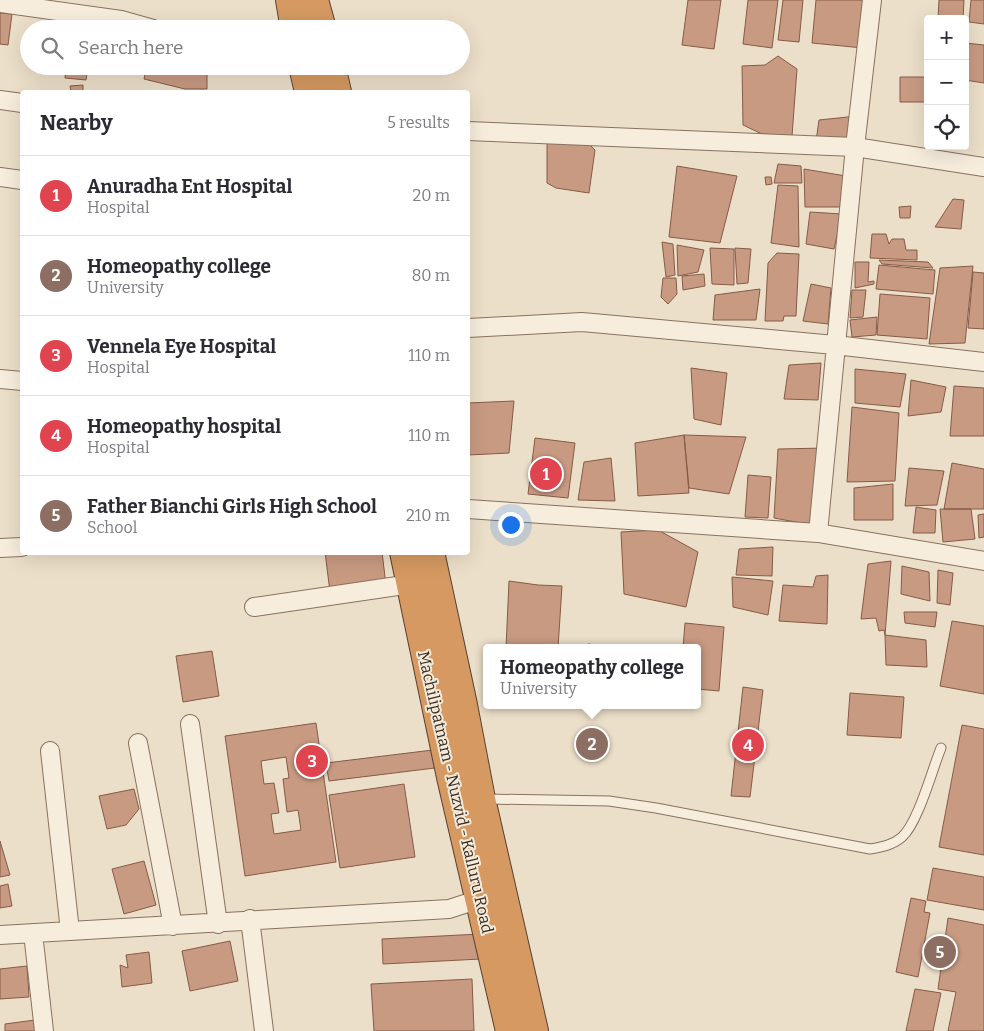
<!DOCTYPE html>
<meta charset="utf-8">
<style>
body{margin:0;font-family:Bitter,serif;background:#f7f7f7;color:#2b2b33}
.controls{position:absolute;right:15px;top:15px;display:grid;overflow:hidden;border-radius:5px;box-shadow:0 5px 20px #0002}
.controls button{width:45px;height:45px;display:grid;place-items:center;padding:0;border:0;border-bottom:1px solid #e1e1e2;background:#fff;color:#2b2b33;font:25px sans-serif}
.you{position:absolute;left:510px;top:524px;width:18px;height:18px;margin:-12px;border:4px solid #fff;border-radius:50%;background:#1a73e8;box-shadow:0 0 0 8px #1a73e833}
.badge{display:grid;place-items:center;width:32px;height:32px;border-radius:50%;background:#94323a;color:#fff;font-size:16px;font-weight:700}
.pin{position:absolute;translate:-50% -50%;border:2px solid #fff;box-shadow:0 1px 5px #0006}
.popup{position:absolute;left:483px;top:644px;width:218px;height:65px;box-sizing:border-box;display:grid;place-content:center;border-radius:5px;background:#fff;filter:drop-shadow(0 1px 4px #0005);font-size:16px;white-space:nowrap;color:#7c7c81}
.popup b{font-size:19px;color:#2b2b33}
.popup::after{content:'';position:absolute;left:50%;top:100%;margin-left:-10px;border:10px solid transparent;border-top-color:#fff}
.list{margin:0;padding:0;list-style:none}
h2{display:flex;justify-content:space-between;align-items:center;height:65px;margin:0;padding:0 20px;font-size:21px}
h2 small{font-size:16px;font-weight:400;color:#7c7c81}
.list li{display:grid;grid-template-columns:32px 1fr auto;gap:15px;align-items:center;box-sizing:border-box;height:80px;padding:0 20px;border-top:1px solid #e1e1e2}
.list b{display:block;font-size:19px;white-space:nowrap}
.list p{margin:0;font-size:16px;white-space:nowrap;color:#7c7c81}
.list em{font-size:16px;font-style:normal;color:#7c7c81}
.icon{flex:none;width:28px;height:28px;fill:none;stroke:currentColor;stroke-width:2;stroke-linecap:round;stroke-linejoin:round}
.map{position:relative;flex:none;width:984px;height:1031px;overflow:hidden}
.search{position:absolute;background:#fff;box-shadow:0 5px 20px #0002;left:20px;top:20px;width:450px;height:55px;display:flex;align-items:center;gap:12px;box-sizing:border-box;padding:0 18px;border-radius:28px;color:#7c7c81;font-size:19px}
.panel{position:absolute;background:#fff;box-shadow:0 5px 20px #0002;left:20px;top:90px;width:450px;height:465px;border-radius:5px}
.map>svg:first-child{display:block}
.building{fill:#c89a82;stroke:#865b46;fill-rule:evenodd}
.lines{fill:none;stroke-linecap:round;stroke-linejoin:round}
.lane-casing{stroke:#88725f;stroke-width:11}
.street-casing{stroke:#88725f;stroke-width:20}
.highway-casing{stroke:#564133;stroke-width:30}
.lane{stroke:#f7eddd;stroke-width:9}
.street{stroke:#f7eddd;stroke-width:18}
.highway{stroke:#d59961;stroke-width:28}
.labels{text-anchor:middle;stroke-width:4;stroke-linejoin:round;paint-order:stroke}
.street-label{font-size:16px;fill:#392b21;stroke:#f4ead9}
</style>
<div class="map">
<svg width="984" height="1031" viewBox="0 0 984 1031">
<rect width="100%" height="100%" fill="#ecdfc9"/>
<!-- building -->
<path class="building" d="M688 0H721L714 49 682 45Z
M748 0H778L772 48 743 44Z
M783 0H803L799 42 778 40Z
M816 0H868L863 48 812 43Z
M939 0H964L963 19H938Z
M971 0H984V24L969 22Z
M0 13 12 14 8 45 0 44Z
M965 43 984 45V83L965 80Z
M778 56 797 69 792 136 762 134 743 125 742 66 765 65Z
M66 66H88L86 80 65 78Z
M147 66H207V89H185L144 79Z
M900 77H928V102H900Z
M83 85V92H71L70 86Z
M857 116 853 147 816 141 819 120Z
M547 138 584 139 595 150 589 193 556 188 547 183Z
M778 164 801 166 802 183H774Z
M677 166 737 176 720 243 669 237Z
M804 169 852 177 845 207H805Z
M765 177H771L772 184 766 185Z
M778 185 798 186 799 247 771 243Z
M953 199 964 200 961 229 935 227Z
M911 206 910 218H900L899 207Z
M810 212 842 214 834 249 806 244Z
M872 234H886L889 244 892 239H904L906 250H917V260L870 258Z
M662 242 673 244 675 275 666 277Z
M677 245 704 250 698 272 678 276Z
M710 248 734 249V285L712 284Z
M735 248 751 249 748 283 737 284Z
M777 253 799 254 796 316H784L783 321H765L768 263Z
M879 260 928 262 933 268 882 264Z
M855 262H869L868 282 874 281V284L855 288Z
M879 265 935 270 933 294 876 289Z
M973 266 965 343 929 344 940 268Z
M973 272 984 273V329L968 328Z
M704 274 705 286 683 290 682 276Z
M663 278H676L677 294 668 304 661 297Z
M811 284 831 288 828 324 803 321Z
M760 289 756 320H713L715 295Z
M852 290H866L863 317 850 318Z
M880 294 930 298 927 339 877 335Z
M877 317 876 335 852 337 850 320Z
M821 363 818 400 784 399 789 365Z
M691 368 727 373 721 425 694 419Z
M855 369 906 374 900 407 855 403Z
M911 380 946 387 941 412 908 416Z
M954 386 984 388V436H950Z
M514 401 509 453 468 455V403Z
M852 407 899 413 895 481 847 482Z
M684 435 689 493 638 496 635 443Z
M684 435 746 437 729 494 689 488Z
M535 438 575 443 568 498 528 494Z
M826 448 812 525 774 518 778 449Z
M611 458 615 501 578 500 584 462Z
M952 463 984 469V509H944Z
M909 468 944 471 937 505 905 506Z
M748 475 771 477 768 518 745 517Z
M893 484V520H854V488Z
M916 507 936 510 935 533H913Z
M940 509H971L975 539 943 542Z
M984 514V537L979 538 978 515Z
M658 530 698 552 686 607 624 594 621 532Z
M773 547 772 576 736 575 739 549Z
M325 552H382L386 585 330 592Z
M891 561 885 635 884 630 879 631 876 618 861 619 868 564Z
M902 566 929 572 930 601 901 594Z
M938 570 953 573 950 605 937 603Z
M828 575 827 624 779 621 783 585 813 587 816 576Z
M732 577 773 581 768 615 733 607Z
M509 581 538 585 562 586 558 648H506Z
M904 612H937L935 627 905 623Z
M952 621 984 626V694L940 686Z
M685 623 724 627 719 691 697 689V648H683Z
M885 635 926 640 927 667 886 665Z
M588 644 610 647 615 648H588Z
M212 651 219 696 183 702 176 656Z
M743 687 763 690 750 797 731 796Z
M850 693 904 697 901 738 847 735Z
M316 723 336 862 245 876 225 736ZM286 757 289 778 283 779 287 812 298 810 301 830 274 834 271 814 279 813 274 783 264 784 261 761Z
M962 725 984 729V855L939 847Z
M441 749 443 767 329 781 326 763Z
M404 784 415 857 340 868 329 795Z
M134 789 139 809 126 825 107 829 99 796Z
M0 841 10 875 0 877Z
M144 861 156 905 124 914 112 869Z
M933 868 984 877V910L927 900Z
M8 884 12 906 0 908V886Z
M911 898 926 901 924 912 930 913 918 977 896 972Z
M948 918 984 925V1031H948L956 992 938 989Z
M480 934 481 959 383 964 382 939Z
M230 941 238 981 190 991 182 951Z
M149 952 152 983 122 987 120 965 128 968 126 955Z
M27 966 29 997 0 999V969Z
M472 979 474 1031H374L371 984Z
M915 989 941 993 933 1031H906Z
M35 1020 37 1031H5V1024Z"/>
<g class="lines">
<defs>
<path id="lane" d="M485 799 609 801 656 808 870 849C882 847 893 845 902 837 918 823 932 770 941 748"/>
<path id="street" d="M0 3 121 20 153 29
M0 100 22 103
M468 131 855 147 984 167
M0 177 22 180
M468 328 582 322 835 345 984 362
M0 379 22 381
M468 509 818 533 984 561
M818 533 855 147 872 0
M0 548 22 547
M254 607 411 584
M190 724 218 924
M138 743 173 926
M50 751 70 931
M250 919 264 1031
M33 933 44 1031
M0 935 449 909 480 899H490"/>
<path id="highway" d="M290 0 295 29
M314 0 322 29
M303 66 309 92
M331 66 337 92
M404 552 451 777 510 1031
M430 552 463 705 481 799 534 1031"/>
</defs>
<!-- lane casing -->
<use href="#lane" class="lane-casing"/>
<!-- street casing -->
<use href="#street" class="street-casing"/>
<!-- highway casing -->
<use href="#highway" class="highway-casing"/>
<!-- lane -->
<use href="#lane" class="lane"/>
<!-- street -->
<use href="#street" class="street"/>
<!-- highway -->
<use href="#highway" class="highway"/>
</g>
<g class="labels">
<!-- street labels -->
<g class="street-label">
<text transform="translate(456 792) rotate(77)" y="6">Machilipatnam - Nuzvid - Kalluru Road</text>
</g>
</g>
</svg>
<div class="controls">
<button>+</button>
<button>−</button>
<button><svg class="icon" aria-label="locate" viewBox="0 0 24 24"><circle cx="12" cy="12" r="6"/><path d="M12 2v4M12 18v4M2 12h4M18 12h4"/></svg></button>
</div>
<div class="you"></div>
<div class="pin badge" style="left:546px;top:474px;background:#e0444e">1</div>
<div class="pin badge" style="left:592px;top:744px;background:#8d6e63">2</div>
<div class="popup"><b>Homeopathy college</b>University</div>
<div class="pin badge" style="left:312px;top:761px;background:#e0444e">3</div>
<div class="pin badge" style="left:748px;top:745px;background:#e0444e">4</div>
<div class="pin badge" style="left:940px;top:952px;background:#8d6e63">5</div>
<div class="search"><svg class="icon" aria-label="search" viewBox="0 0 24 24"><circle cx="10" cy="10" r="6"/><path d="M15 15l6 6"/></svg>Search here</div>
<section class="panel">
<h2>Nearby<small>5 results</small></h2>
<ul class="list">
<li><span class="badge" style="background:#e0444e">1</span><div><b>Anuradha Ent Hospital</b><p>Hospital</p></div><em>20 m</em></li>
<li><span class="badge" style="background:#8d6e63">2</span><div><b>Homeopathy college</b><p>University</p></div><em>80 m</em></li>
<li><span class="badge" style="background:#e0444e">3</span><div><b>Vennela Eye Hospital</b><p>Hospital</p></div><em>110 m</em></li>
<li><span class="badge" style="background:#e0444e">4</span><div><b>Homeopathy hospital</b><p>Hospital</p></div><em>110 m</em></li>
<li><span class="badge" style="background:#8d6e63">5</span><div><b>Father Bianchi Girls High School</b><p>School</p></div><em>210 m</em></li>
</ul>
</section>
</div>
